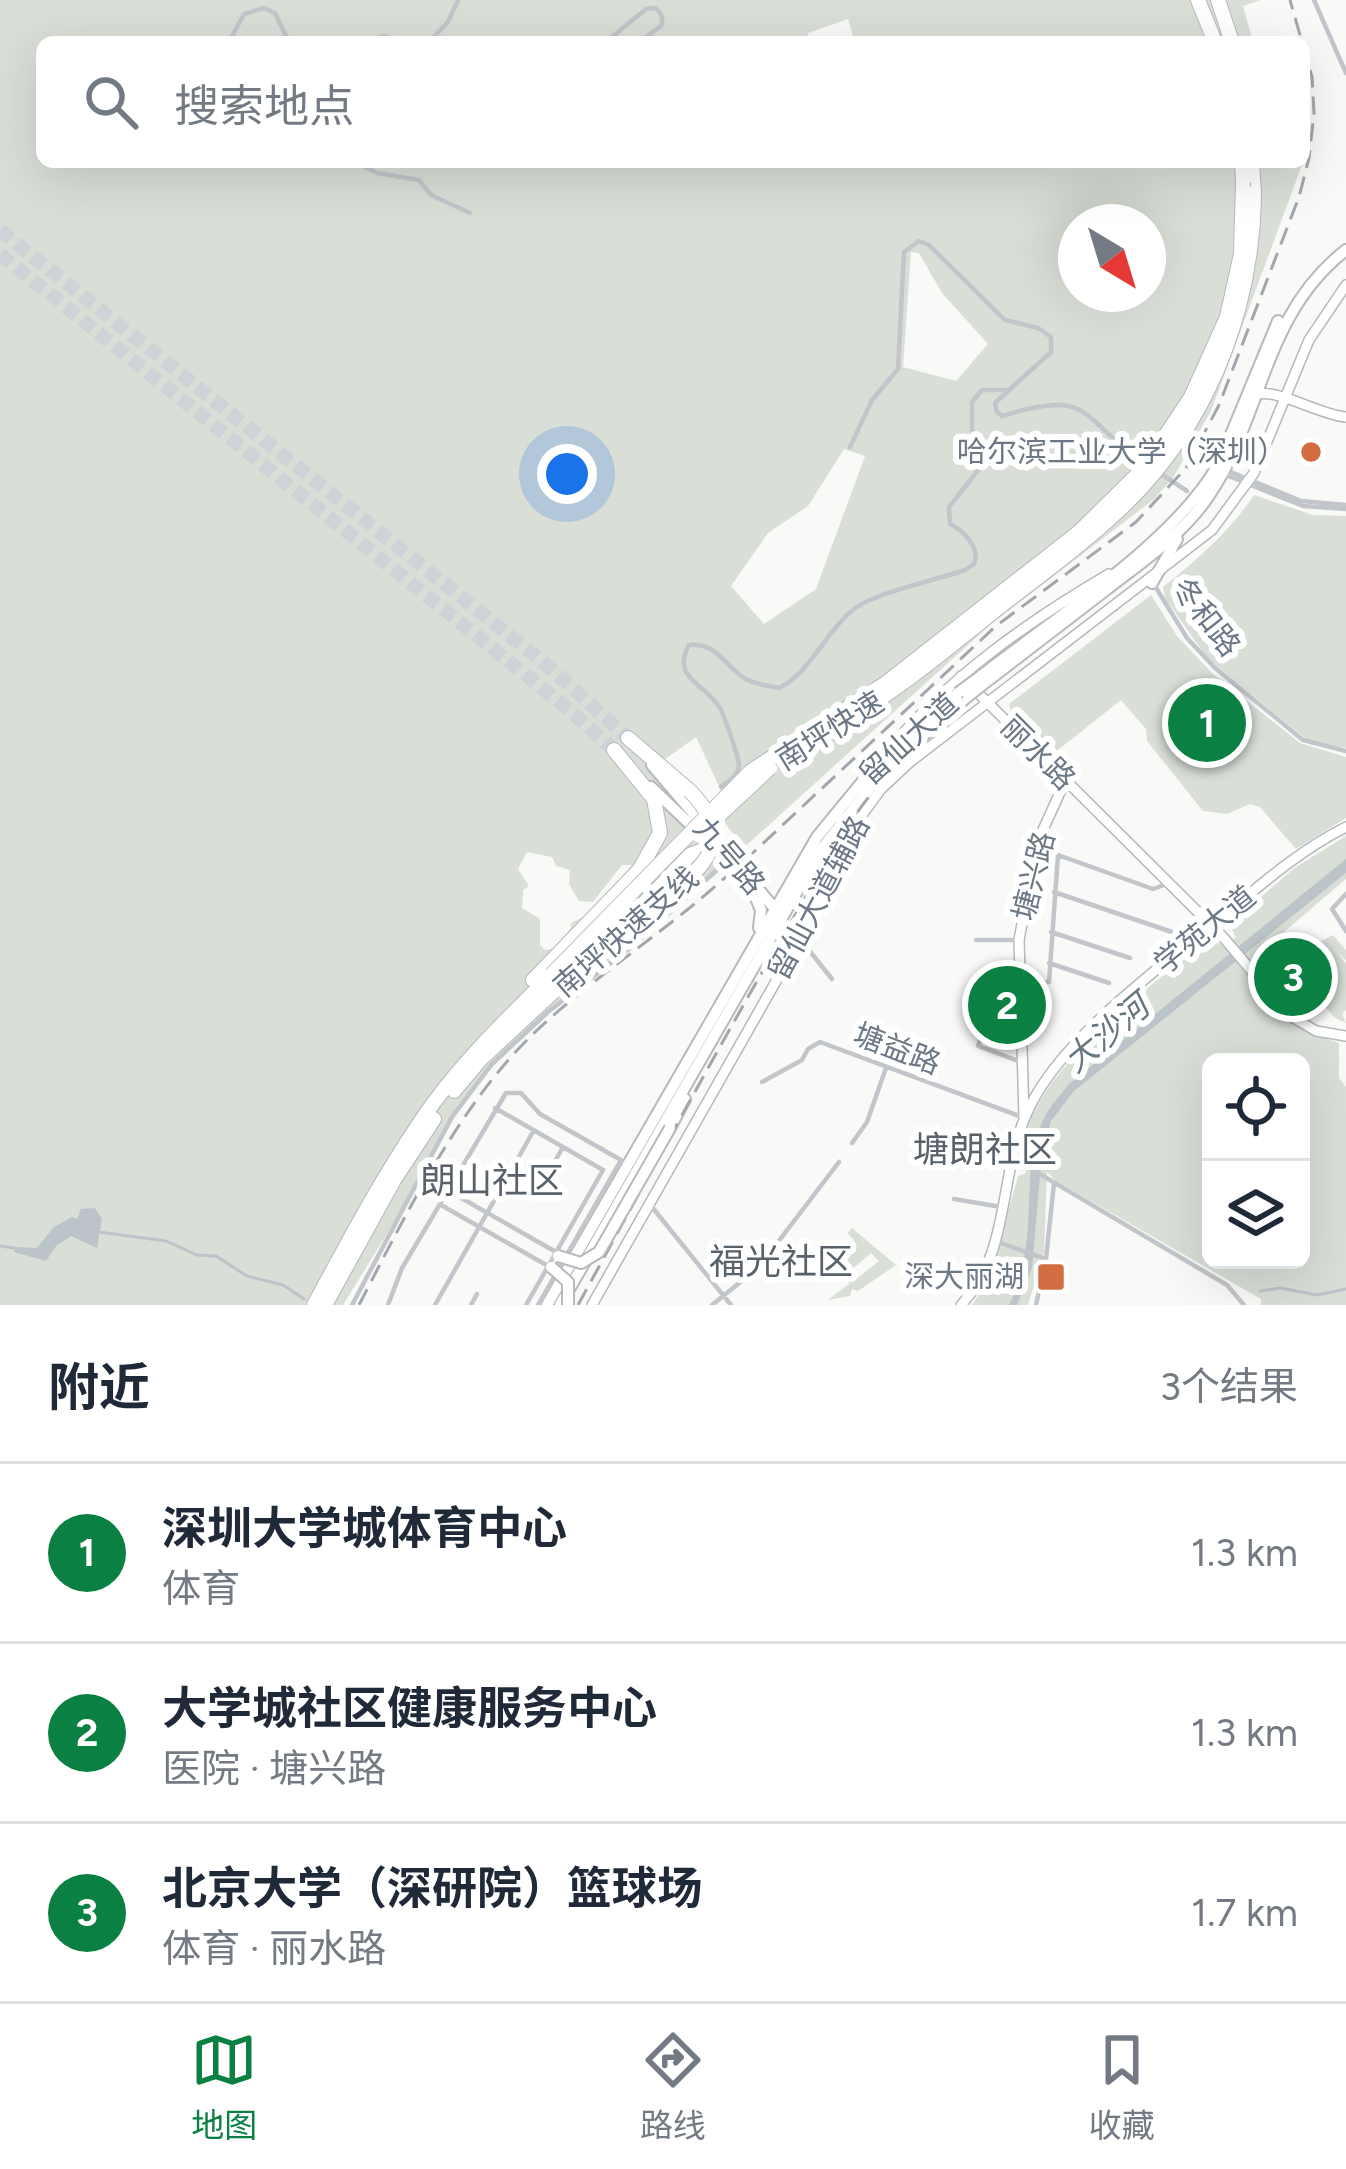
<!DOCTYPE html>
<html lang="zh">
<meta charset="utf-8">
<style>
body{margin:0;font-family:Figtree,"Noto Sans SC",sans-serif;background:#f2f2f3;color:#1f2937}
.controls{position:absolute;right:36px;bottom:36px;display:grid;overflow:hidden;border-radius:18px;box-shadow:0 12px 48px #0002}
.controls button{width:108px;height:108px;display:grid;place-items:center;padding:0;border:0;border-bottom:3px solid #e0e1e3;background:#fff;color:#1f2937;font:60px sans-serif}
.compass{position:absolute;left:1058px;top:204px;width:108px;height:108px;border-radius:50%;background:#fff;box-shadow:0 12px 48px #0002;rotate:142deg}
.you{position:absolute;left:567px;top:474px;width:42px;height:42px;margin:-30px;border:9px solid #fff;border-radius:50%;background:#1a73e8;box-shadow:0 0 0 18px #1a73e833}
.badge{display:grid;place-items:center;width:78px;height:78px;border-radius:50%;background:#0b8043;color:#fff;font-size:39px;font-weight:700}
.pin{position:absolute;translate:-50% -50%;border:6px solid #fff;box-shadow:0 3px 12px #0006}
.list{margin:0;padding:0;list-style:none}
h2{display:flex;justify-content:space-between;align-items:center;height:156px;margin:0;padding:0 48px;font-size:51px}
h2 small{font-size:39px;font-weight:400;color:#747a83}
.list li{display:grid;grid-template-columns:78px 1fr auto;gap:36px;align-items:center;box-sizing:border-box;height:180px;padding:0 48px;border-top:3px solid #e0e1e3}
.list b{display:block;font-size:45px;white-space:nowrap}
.list p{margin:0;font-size:39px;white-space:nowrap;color:#747a83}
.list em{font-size:39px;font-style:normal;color:#747a83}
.icon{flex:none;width:66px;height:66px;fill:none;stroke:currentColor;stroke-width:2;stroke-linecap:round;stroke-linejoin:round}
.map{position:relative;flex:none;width:1346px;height:1305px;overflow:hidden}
.search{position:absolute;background:#fff;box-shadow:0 12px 48px #0002;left:36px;right:36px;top:36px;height:132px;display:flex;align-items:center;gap:30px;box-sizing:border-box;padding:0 42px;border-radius:18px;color:#747a83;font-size:45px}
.sheet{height:696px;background:#fff}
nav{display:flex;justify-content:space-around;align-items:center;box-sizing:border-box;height:168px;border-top:3px solid #e0e1e3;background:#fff;font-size:33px;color:#747a83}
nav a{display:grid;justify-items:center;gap:6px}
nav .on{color:#0b8043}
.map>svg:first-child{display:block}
.green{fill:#d9ded7;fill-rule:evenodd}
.water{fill:#bbc4c9}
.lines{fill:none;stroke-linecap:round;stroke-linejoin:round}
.stream{stroke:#bbc4c9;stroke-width:3}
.highway-tunnel{stroke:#cfd2d6;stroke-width:14;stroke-dasharray:14 7;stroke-linecap:butt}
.secondary-casing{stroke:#b4b9bd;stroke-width:12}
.primary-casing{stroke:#b6b9bd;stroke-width:14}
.highway-casing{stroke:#b5b8bc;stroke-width:16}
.street{stroke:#c2c5c9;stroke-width:4.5}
.secondary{stroke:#fff;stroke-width:9}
.primary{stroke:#fff;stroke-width:10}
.highway{stroke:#fff;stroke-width:14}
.rail{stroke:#a2a7ad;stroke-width:3;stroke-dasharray:18 9;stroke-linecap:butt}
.primary-bridge-casing{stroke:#b6b9bd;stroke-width:14;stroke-linecap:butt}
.highway-bridge-casing{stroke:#b5b8bc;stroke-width:16;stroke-linecap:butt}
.primary-bridge{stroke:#fff;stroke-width:10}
.highway-bridge{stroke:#fff;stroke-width:14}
.poi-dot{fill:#d16d40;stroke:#fff;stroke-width:4.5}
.labels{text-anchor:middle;stroke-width:12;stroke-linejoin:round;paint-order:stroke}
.poi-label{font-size:30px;fill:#6c7885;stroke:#fff;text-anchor:end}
.street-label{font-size:30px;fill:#6c7885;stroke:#fff}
.water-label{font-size:33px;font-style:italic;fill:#677780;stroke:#fff}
.quarter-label{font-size:36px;fill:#59626b;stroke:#fff}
</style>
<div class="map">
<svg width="1346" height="1305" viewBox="0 0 1346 1305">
<rect width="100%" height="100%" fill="#f9f9f8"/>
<!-- green -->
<path class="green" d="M0 0H1261L1243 6 1253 42H855L848 19 808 33 806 42H42V162H1303L1211 411 1173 478 1153 500 990 625 750 842 491 1063 451 1116 401 1211 343 1305H0ZM1076 222H1148V294H1076ZM911 252 919 253 942 293 988 344 956 381 903 367ZM844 449 865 456 816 589 764 624 731 586 768 533 808 506ZM696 737 731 812 722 819 742 846 734 854 664 760ZM527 852 552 857 556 866 570 870 569 884 579 901 593 902 622 865H632L592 913 571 923V928L555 948 545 950 540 945V919L522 908 523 890 529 886 518 869Z
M1254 495 1313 515 1346 516V748L1310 742 1207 658 1165 598 1163 587C1198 559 1229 532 1254 495Z
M1151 595 1177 636 1213 674 1300 743 1346 757V818L1296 849 1260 807 1250 804 1227 814 1203 811 1147 741 1146 729 1121 700 1053 754 1011 713 1009 704Z
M1346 836V879L1242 968C1274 1003 1292 1030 1339 1043V1078L1346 1087V1305H1261V1299L1056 1181 1047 1172 1044 1252 1028 1305H972L991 1275 1018 1176 1026 1173C1027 1162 1022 1157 1023 1146 1035 1070 1143 994 1198 946L1213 938 1225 948 1236 937 1229 924 1296 867ZM1211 1062H1301V1260H1211Z
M1333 935 1346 950V960L1336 951 1346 963V1010L1342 1014 1346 1023 1335 1018 1309 987 1299 994 1302 999 1298 1002 1292 995 1297 990 1294 987 1289 991 1283 984 1288 979 1278 966 1287 960 1300 976 1299 962 1304 950Z
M852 1228 896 1265 858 1291 852 1289 850 1296 828 1300 849 1284 847 1279 854 1281 879 1261 871 1253 848 1273 834 1256 854 1240 847 1233Z"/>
<!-- water -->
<path class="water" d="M1346 859V873L1074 1091 1051 1121 1042 1153 1032 1268 1017 1305H1009C1042 1242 1017 1170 1045 1116 1051 1105 1061 1095 1068 1085Z
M95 1208 102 1219 97 1248 71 1236 56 1246 46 1261 14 1252 15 1247 37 1248 54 1227 72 1217 77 1219 81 1209Z"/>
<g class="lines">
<!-- stream -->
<path class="stream" d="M99 1232 166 1241 197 1255 216 1256 247 1276 283 1285 304 1299
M0 1246 14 1248
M1260 1291 1281 1288 1317 1295 1346 1289"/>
<!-- highway-tunnel -->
<path class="highway-tunnel" d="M0 230 548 666 628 738
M0 254 567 708 614 750"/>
<defs>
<path id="secondary" d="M1255 395C1276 387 1319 415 1346 417
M961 676 1223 937 1289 1015 1316 1031 1346 1036
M889 749C951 676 1027 622 1109 574
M1024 1117 1019 940 1037 843 1067 777
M592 1305 808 925 859 819 881 789 910 762 1212 530 1254 473 1309 340 1346 285
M961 1305C1011 1252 998 1179 1026 1115 1056 1044 1152 973 1212 925 1255 890 1296 852 1346 827"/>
<path id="primary" d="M1230 437 1278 321
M1152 583 1177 539
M981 676C1052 620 1175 542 1218 465
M982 685C1024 653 1065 621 1107 589 1143 561 1182 535 1208 497 1264 415 1262 315 1346 250
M652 765 776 910
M651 787 698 832
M753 891 761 910 759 928
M670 1128 685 1099
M547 1305 817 837 876 765 958 693
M560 1305 822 848 886 768 968 696"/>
<path id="highway" d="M1198 0 1215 42
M1218 0 1232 42
M1242 162 1243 182
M1252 162 1254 193
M628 738 690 791
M646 901 690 855 708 848 718 853
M533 980 640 869 660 833 654 799 614 750
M483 1057 618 932 663 898
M454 1091 486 1053
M314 1305C351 1237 387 1168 432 1105 467 1057 510 1016 551 975
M325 1305 394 1180 434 1119"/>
</defs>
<!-- secondary casing -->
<use href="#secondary" class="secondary-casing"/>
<!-- primary casing -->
<use href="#primary" class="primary-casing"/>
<!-- highway casing -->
<use href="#highway" class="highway-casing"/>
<!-- street -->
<path class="street" d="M1314 0 1346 73
M229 42 244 14 264 8 275 13 289 42
M367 42 384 36 402 42
M429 42 448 22 458 0
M494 42H523
M606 42 646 9 656 8 662 16V25L640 42
M354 162 378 173 419 180 431 195 470 213
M850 447 872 400 898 369 904 252 919 241 929 245 1005 320 1038 328 1051 337V352L995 403 997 412 1002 416C1094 387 1079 419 1143 462
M1226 470 1301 501 1346 505
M1158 472 1187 491
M1226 475 1303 506 1346 509
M1153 583 1187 638 1214 667 1303 740 1346 751
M721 787C729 781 739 775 739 765 739 758 724 715 720 708 707 685 670 678 689 645 716 643 723 662 740 675 749 683 767 686 779 688 810 674 827 628 857 607 876 593 939 579 965 570L974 564C981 548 963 530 950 524L949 507 991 454 972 430V402L982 390H1008
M1037 843 1058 855 1153 889 1169 883
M1054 892 1172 932
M1346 894 1332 909 1346 931
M1051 932 1130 958
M800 939 832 979
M976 940H1019
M1049 963 1109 983
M1021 984 1049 982 1058 855
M1018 1061 978 1046 996 993 1022 1002
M762 1082 802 1060 808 1049 820 1042 1022 1117
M495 1108 603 1170 526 1305
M852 1143 867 1122 886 1068
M1013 1158 1227 1285 1244 1305
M545 1179 563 1147
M449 1191 556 1252
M954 1199 1001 1207
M441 1205 548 1266
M652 1207 731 1305
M1001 1243 1046 1259
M352 1305 452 1117 492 1064 548 1012 630 948 726 862
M388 1305 402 1268 506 1093H521L540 1114 628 1164
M435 1305 534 1130
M471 1305 477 1294
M538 1305 621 1160
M712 1305 759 1267 839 1162
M1036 1305 1046 1259 1054 1183"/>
<!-- secondary -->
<use href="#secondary" class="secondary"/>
<!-- primary -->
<use href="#primary" class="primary"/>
<!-- highway -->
<use href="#highway" class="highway"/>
<!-- rail -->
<path class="rail" d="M743 862 996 626 1136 522 1186 468 1219 405 1299 197 1309 158 1314 113 1312 77 1290 0
M359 1305C405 1216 459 1106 531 1036 592 977 666 932 729 874
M578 1305C647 1179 715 1053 787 929 822 870 853 803 907 757"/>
<defs>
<path id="primary-bridge" d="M958 693 981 676
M968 696 982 685
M558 1256 581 1263 599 1252 670 1128
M551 1267 568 1282V1305"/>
<path id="highway-bridge" d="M839 724C898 691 949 647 1002 605 1050 568 1100 532 1142 487 1215 407 1253 300 1254 193
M698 835 770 768
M663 898C706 868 736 838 690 791
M551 975 751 771 886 683 1079 532 1144 468 1191 397 1227 317 1241 254 1243 182"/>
</defs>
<!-- primary-bridge casing -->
<use href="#primary-bridge" class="primary-bridge-casing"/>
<!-- highway-bridge casing -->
<use href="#highway-bridge" class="highway-bridge-casing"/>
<!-- primary-bridge -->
<use href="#primary-bridge" class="primary-bridge"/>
<!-- highway-bridge -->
<use href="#highway-bridge" class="highway-bridge"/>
</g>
<!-- markers -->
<g class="poi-dot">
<circle cx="1311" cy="452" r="12"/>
<rect x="1036" y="1262" width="30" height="30" rx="6"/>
</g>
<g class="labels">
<!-- poi labels -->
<g class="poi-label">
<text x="1287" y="462">哈尔滨工业大学（深圳）</text>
<text x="1024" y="1287">深大丽湖</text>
</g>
<!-- street labels -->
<g class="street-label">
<text transform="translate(1206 617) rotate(52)" y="10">冬和路</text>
<text transform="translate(830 731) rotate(-32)" y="10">南坪快速</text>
<text transform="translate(909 739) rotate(-42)" y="10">留仙大道</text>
<text transform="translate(1038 753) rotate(45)" y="10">丽水路</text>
<text transform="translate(729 856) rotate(49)" y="10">九号路</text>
<text transform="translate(1034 876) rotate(-76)" y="10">塘兴路</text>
<text transform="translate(819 898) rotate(-62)" y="10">留仙大道辅路</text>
<text transform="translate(1205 930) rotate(-39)" y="10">学苑大道</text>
<text transform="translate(626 932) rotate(-41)" y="10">南坪快速支线</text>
<text transform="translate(897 1049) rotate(21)" y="10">塘益路</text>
</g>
<!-- water labels -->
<g class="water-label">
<text transform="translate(1106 1033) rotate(-40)" y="12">大沙河</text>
</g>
<!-- quarter labels -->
<g class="quarter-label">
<text x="985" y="1162">塘朗社区</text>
<text x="492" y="1193">朗山社区</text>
<text x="781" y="1274">福光社区</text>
</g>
</g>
</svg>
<div class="controls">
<button><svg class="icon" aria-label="locate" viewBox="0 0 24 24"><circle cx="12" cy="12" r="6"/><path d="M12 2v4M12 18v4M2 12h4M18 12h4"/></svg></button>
<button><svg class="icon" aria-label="layers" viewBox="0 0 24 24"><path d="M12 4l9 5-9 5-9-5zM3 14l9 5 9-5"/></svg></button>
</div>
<svg class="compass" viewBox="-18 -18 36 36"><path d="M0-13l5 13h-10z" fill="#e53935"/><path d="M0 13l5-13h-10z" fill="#747a83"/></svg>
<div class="you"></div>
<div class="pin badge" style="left:1207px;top:723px">1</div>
<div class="pin badge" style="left:1007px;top:1005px">2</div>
<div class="pin badge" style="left:1293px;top:977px">3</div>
<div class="search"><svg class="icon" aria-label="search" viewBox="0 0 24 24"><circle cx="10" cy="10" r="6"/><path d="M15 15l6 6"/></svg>搜索地点</div>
</div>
<section class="sheet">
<h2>附近<small>3个结果</small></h2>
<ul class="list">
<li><span class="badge">1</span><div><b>深圳大学城体育中心</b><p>体育</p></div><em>1.3 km</em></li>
<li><span class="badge">2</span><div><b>大学城社区健康服务中心</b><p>医院 · 塘兴路</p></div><em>1.3 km</em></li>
<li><span class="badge">3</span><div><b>北京大学（深研院）篮球场</b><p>体育 · 丽水路</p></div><em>1.7 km</em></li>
</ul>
</section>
<nav>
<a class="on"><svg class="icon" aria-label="map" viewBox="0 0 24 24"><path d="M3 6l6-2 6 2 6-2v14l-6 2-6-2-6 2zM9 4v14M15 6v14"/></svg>地图</a>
<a><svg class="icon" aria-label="directions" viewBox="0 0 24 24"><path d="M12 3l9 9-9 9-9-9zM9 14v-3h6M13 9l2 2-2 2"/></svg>路线</a>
<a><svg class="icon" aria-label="saved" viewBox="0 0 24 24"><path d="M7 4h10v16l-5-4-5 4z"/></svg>收藏</a>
</nav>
